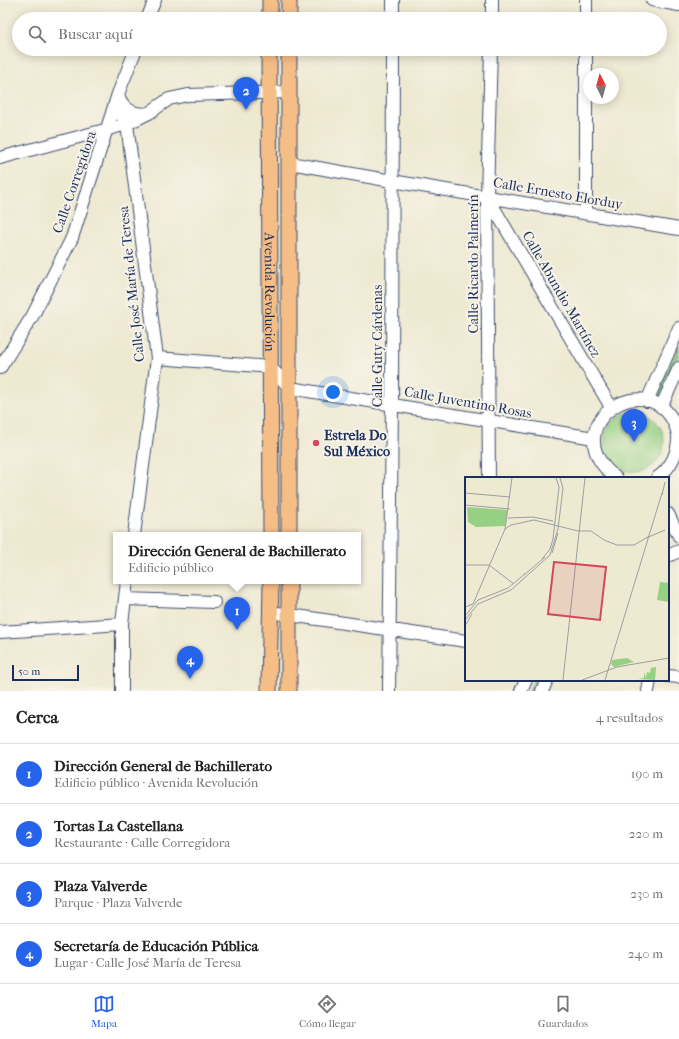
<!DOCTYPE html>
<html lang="es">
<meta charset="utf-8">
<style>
body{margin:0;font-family:"IM FELL French Canon",serif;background:#f6f6f6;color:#222}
.compass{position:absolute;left:583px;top:68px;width:36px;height:36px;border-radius:50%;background:#fff;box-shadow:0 2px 10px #0003;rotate:354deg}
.scale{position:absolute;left:12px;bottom:10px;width:67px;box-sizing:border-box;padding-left:4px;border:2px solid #1b2f5e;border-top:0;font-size:11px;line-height:14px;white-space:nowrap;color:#1b2f5e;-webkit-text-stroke:3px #f7f3e8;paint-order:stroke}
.you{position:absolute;left:333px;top:392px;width:14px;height:14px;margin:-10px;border:3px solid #fff;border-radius:50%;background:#1a73e8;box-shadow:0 0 0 6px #1a73e833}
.badge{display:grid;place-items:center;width:26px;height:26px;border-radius:50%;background:#2563eb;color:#fff;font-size:13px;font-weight:700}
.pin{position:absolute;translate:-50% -33px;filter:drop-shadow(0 1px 2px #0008)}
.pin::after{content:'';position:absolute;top:21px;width:14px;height:12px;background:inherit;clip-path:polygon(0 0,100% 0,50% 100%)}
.popup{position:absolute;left:113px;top:532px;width:248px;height:52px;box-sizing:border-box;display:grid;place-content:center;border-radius:0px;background:#fff;filter:drop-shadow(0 1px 3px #0005);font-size:13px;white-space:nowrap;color:#767676}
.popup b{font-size:15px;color:#222}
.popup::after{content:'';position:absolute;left:50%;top:100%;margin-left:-8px;border:8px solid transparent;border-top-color:#fff}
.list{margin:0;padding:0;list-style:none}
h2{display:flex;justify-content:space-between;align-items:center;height:52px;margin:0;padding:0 16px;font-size:17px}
h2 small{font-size:13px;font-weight:400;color:#767676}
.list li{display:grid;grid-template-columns:26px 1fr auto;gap:12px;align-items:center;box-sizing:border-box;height:60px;padding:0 16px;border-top:1px solid #e0e0e0}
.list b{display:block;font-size:15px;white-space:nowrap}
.list p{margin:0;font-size:13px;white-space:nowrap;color:#767676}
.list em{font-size:13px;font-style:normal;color:#767676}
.icon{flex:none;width:22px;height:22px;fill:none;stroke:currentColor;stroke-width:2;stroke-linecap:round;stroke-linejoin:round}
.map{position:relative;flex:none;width:679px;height:691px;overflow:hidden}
.search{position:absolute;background:#fff;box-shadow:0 2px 10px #0003;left:12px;right:12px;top:12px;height:44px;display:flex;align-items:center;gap:10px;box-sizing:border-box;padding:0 14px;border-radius:22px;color:#767676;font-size:15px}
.sheet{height:292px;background:#fff}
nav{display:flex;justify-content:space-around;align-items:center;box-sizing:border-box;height:56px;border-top:1px solid #e0e0e0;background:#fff;font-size:11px;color:#767676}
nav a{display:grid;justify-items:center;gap:2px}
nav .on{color:#2563eb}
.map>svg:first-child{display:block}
.green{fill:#96d083;stroke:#588070}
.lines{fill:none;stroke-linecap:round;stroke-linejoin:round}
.minor-casing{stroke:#3b4b6f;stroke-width:14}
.major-casing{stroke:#3b4b6f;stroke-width:17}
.minor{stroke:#fff;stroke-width:12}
.major{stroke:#f6be87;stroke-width:15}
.poi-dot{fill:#d1495b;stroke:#f7f3e8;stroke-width:1.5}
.labels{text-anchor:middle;stroke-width:4;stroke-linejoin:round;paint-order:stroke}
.street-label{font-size:14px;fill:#1b2f5e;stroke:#f7f3e8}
.poi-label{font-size:14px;font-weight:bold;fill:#1b2f5e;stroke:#f7f3e8;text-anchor:start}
.inset-road{fill:none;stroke:#9a9fa3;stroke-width:1}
.view{fill:#d1495b;fill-opacity:0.15;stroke:#d1495b;stroke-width:2}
.inset-edge{fill:none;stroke:#1b2f5e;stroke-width:2}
</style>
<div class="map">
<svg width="679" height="691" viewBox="0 0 679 691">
<rect width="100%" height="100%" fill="#f7f3e8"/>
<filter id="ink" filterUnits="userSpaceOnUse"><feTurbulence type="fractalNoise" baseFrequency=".025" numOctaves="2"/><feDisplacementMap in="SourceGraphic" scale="8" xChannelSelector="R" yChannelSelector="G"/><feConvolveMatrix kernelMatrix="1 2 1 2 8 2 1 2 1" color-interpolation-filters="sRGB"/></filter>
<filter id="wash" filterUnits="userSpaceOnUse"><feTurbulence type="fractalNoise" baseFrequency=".012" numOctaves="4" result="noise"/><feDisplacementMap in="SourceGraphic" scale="16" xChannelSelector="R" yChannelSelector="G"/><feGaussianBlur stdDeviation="0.9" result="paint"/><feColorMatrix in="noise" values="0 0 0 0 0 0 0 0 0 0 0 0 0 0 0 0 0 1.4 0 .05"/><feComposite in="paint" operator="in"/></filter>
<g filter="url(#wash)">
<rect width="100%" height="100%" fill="#eee9d1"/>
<!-- green -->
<path class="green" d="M679 345V357L661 395 657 394Z
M604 442a30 30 0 1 1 60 0a30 30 0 1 1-60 0Z
M534 680H544L538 691H529Z"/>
</g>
<g filter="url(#ink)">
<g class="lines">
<defs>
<path id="minor" d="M652 0 679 5
M147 19 155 0
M393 19V0
M492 19V0
M586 19V0
M118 94C122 109 134 116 149 113
M112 113C120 113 125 116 127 124L157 358 134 535
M0 158 127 124 149 113 169 99 188 95 289 92
M290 163 392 181 679 229
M488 198 611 407
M586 213V49
M157 358 270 367 290 388 594 438
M0 368 33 315 72 238 118 94 136 49
M647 401 679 328
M661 407 679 368
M489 478 487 197 491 49
M616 478C548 424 657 357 678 434 679 452 671 468 657 478
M668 514 679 536
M668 556 679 551
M125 599 214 602
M270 612 466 641
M0 632 122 624
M668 676 679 677
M122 691V624L127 581
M389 691 392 404 393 49
M521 691 526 680
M542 691 547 680
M648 691 650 680"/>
<g id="major">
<path d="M289 0V19"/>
<path d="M270 19V0"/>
<path id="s1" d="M269 49 271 535"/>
<path d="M289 535V49"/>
<path d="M269 691 271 581"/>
<path d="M289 691V581"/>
</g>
</defs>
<!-- minor casing -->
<use href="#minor" class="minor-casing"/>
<!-- major casing -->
<use href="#major" class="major-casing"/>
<!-- minor -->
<use href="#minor" class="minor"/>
<!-- major -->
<use href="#major" class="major"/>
</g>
</g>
<!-- markers -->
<circle class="poi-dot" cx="316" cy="443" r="4"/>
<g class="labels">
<!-- street labels -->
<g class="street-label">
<text transform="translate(74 182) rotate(-71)" y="5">Calle Corregidora</text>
<text transform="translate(558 193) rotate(10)" y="5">Calle Ernesto Elorduy</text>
<text transform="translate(473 264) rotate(-90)" y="5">Calle Ricardo Palmerín</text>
<text transform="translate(131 284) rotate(-96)" y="5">Calle José María de Teresa</text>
<text dy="5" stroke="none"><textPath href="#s1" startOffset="243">Avenida Revolución</textPath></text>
<text transform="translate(562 294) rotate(60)" y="5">Calle Abundio Martínez</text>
<text transform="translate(377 346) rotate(-90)" y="5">Calle Guty Cárdenas</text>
<text transform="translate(468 402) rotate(10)" y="5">Calle Juventino Rosas</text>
</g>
<!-- poi labels -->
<g class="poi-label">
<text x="324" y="440">Estrela Do<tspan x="324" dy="16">Sul México</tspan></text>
</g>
</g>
<!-- overview -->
<g transform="translate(465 477)">
<rect width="204" height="204" fill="#eee9d1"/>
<path d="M2 30 43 33 40 49 11 50 3 45ZM195 105 204 106V125L192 123ZM162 181 169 185 149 190 146 187 147 183ZM191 190 190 203 173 202 179 201V195L181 201 182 195 185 196 186 191Z" fill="#96d083"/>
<path class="inset-road" d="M0 16 45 20M197 18 200 5M0 28 45 32M43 41 68 40 88 44M40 52 46 48 69 43 113 54H126L139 63 152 68H169L183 60M181 61 200 53M87 76 93 56M77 82 85 72 88 62 94 10 91 1M0 88H24L49 107M59 98 80 80M0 130 8 127 40 52 47 1M0 139 13 123 43 111 61 96M0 143 13 127 46 113 85 78 93 52 98 11 95 1M0 149 7 137M98 203 120 1M117 203 152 190 204 181M140 203 197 16"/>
<path class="view" d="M89 85 141 90 135 143 83 137Z"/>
<rect width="204" height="204" class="inset-edge"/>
</g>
</svg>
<svg class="compass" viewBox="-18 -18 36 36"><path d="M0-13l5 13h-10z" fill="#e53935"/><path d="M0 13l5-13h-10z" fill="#767676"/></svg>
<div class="scale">50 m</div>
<div class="you"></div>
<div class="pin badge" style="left:237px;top:630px">1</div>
<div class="popup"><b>Dirección General de Bachillerato</b>Edificio público</div>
<div class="pin badge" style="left:246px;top:110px">2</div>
<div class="pin badge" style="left:634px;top:442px">3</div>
<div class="pin badge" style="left:190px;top:679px">4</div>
<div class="search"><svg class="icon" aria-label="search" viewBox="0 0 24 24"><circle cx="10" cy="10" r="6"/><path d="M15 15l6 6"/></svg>Buscar aquí</div>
</div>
<section class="sheet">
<h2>Cerca<small>4 resultados</small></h2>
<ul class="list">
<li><span class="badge">1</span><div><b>Dirección General de Bachillerato</b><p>Edificio público · Avenida Revolución</p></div><em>190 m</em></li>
<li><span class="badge">2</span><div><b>Tortas La Castellana</b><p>Restaurante · Calle Corregidora</p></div><em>220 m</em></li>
<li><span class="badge">3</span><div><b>Plaza Valverde</b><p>Parque · Plaza Valverde</p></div><em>230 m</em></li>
<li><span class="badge">4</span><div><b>Secretaría de Educación Pública</b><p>Lugar · Calle José María de Teresa</p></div><em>240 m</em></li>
</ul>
</section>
<nav>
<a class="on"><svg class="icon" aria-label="map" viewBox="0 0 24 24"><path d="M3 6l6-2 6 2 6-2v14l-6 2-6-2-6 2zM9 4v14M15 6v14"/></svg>Mapa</a>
<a><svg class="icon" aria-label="directions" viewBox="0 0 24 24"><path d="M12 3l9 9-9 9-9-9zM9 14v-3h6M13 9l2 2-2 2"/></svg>Cómo llegar</a>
<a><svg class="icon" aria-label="saved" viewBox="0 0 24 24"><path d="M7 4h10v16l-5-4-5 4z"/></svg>Guardados</a>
</nav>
